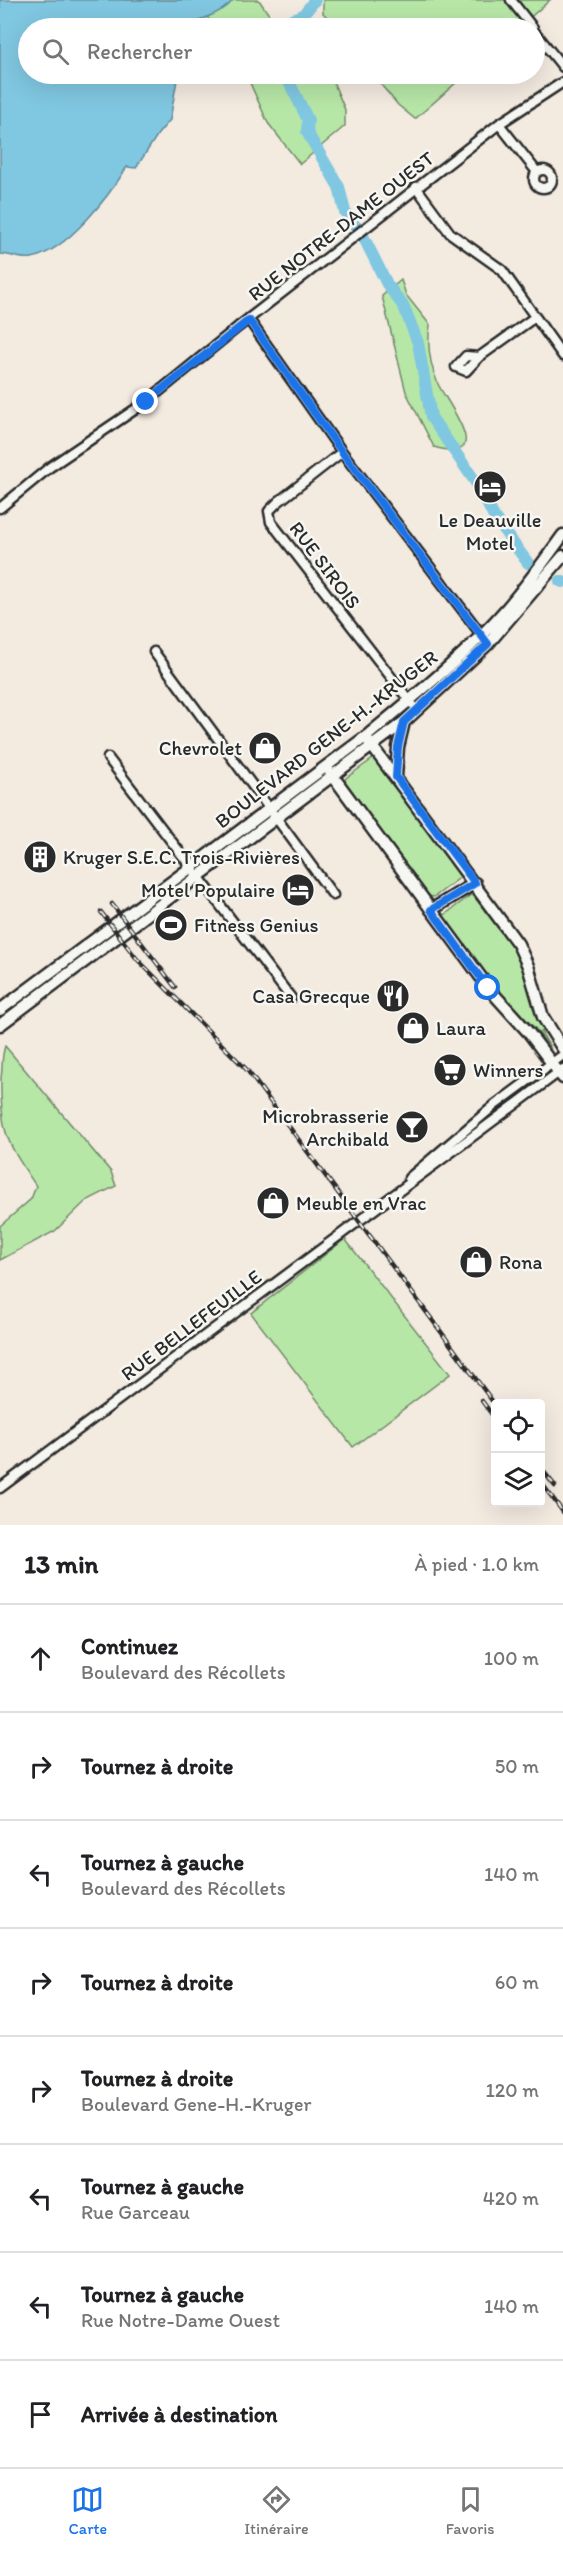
<!DOCTYPE html>
<html lang="fr">
<meta charset="utf-8">
<style>
body{margin:0;font-family:Itim,sans-serif;background:#f6f6f6;color:#202124}
.controls{position:absolute;right:18px;bottom:18px;display:grid;overflow:hidden;border-radius:6px;box-shadow:0 6px 24px #0002}
.controls button{width:54px;height:54px;display:grid;place-items:center;padding:0;border:0;border-bottom:2px solid #e0e0e0;background:#fff;color:#202124;font:30px sans-serif}
.stop{position:absolute;width:18px;height:18px;margin:-14px;border:4px solid #1a73e8;border-radius:50%;background:#fff}
.stop.end{background:#1a73e8;border-color:#fff;box-shadow:0 2px 6px #0008}
.list{margin:0;padding:0;list-style:none}
h2{display:flex;justify-content:space-between;align-items:center;height:78px;margin:0;padding:0 24px;font-size:26px}
h2 small{font-size:20px;font-weight:400;color:#757577}
.list li{display:grid;grid-template-columns:39px 1fr auto;gap:18px;align-items:center;box-sizing:border-box;height:108px;padding:0 24px;border-top:2px solid #e0e0e0}
.list b{display:block;font-size:22px;white-space:nowrap}
.list p{margin:0;font-size:20px;white-space:nowrap;color:#757577}
.list em{font-size:20px;font-style:normal;color:#757577}
.icon{flex:none;width:33px;height:33px;fill:none;stroke:currentColor;stroke-width:2;stroke-linecap:round;stroke-linejoin:round}
.map{position:relative;flex:none;width:563px;height:1525px;overflow:hidden}
.search{position:absolute;background:#fff;box-shadow:0 6px 24px #0002;left:18px;right:18px;top:18px;height:66px;display:flex;align-items:center;gap:15px;box-sizing:border-box;padding:0 21px;border-radius:33px;color:#757577;font-size:22px}
.sheet{height:942px;background:#fff}
nav{display:flex;justify-content:space-around;align-items:center;box-sizing:border-box;height:84px;border-top:2px solid #e0e0e0;background:#fff;font-size:16px;color:#757577}
nav a{display:grid;justify-items:center;gap:3px}
nav .on{color:#1a73e8}
.map>svg:first-child{display:block}
.green{fill:#b7e7a7;stroke:#718969;stroke-width:1.5}
.water{fill:#80c7e1;stroke:#5e8998;stroke-width:1.5}
.lines{fill:none;stroke-linecap:round;stroke-linejoin:round}
.river{stroke:#80c7e1;stroke-width:12}
.minor-casing{stroke:#2b2b2b;stroke-width:13}
.major-casing{stroke:#2b2b2b;stroke-width:15}
.minor{stroke:#f6f6f2;stroke-width:8}
.major{stroke:#f6f6f2;stroke-width:10}
.rail-casing{stroke:#2b2b2b;stroke-width:4.5}
.rail{stroke:#f6f6f2;stroke-width:2;stroke-dasharray:7;stroke-linecap:butt}
.route{stroke:#1a73e8;stroke-width:8}
.labels{text-anchor:middle;stroke-width:5;stroke-linejoin:round;paint-order:stroke}
.street-label{font-size:20px;fill:#2b2b2b;stroke:#f6f6f2}
.poi-label{font-size:20px;fill:#2b2b2b;stroke:#f6f6f2;text-anchor:start}
</style>
<div class="map">
<svg width="563" height="1525" viewBox="0 0 563 1525">
<rect width="100%" height="100%" fill="#f3eae0"/>
<filter id="ink" filterUnits="userSpaceOnUse"><feTurbulence type="fractalNoise" baseFrequency=".0167" numOctaves="2"/><feDisplacementMap in="SourceGraphic" scale="12" xChannelSelector="R" yChannelSelector="G"/><feConvolveMatrix kernelMatrix="1 2 1 2 8 2 1 2 1" color-interpolation-filters="sRGB"/></filter>
<g filter="url(#ink)">
<!-- green -->
<path class="green" d="M124 0H259L278 28H217L206 16 191 28H99Z
M323 0H550L518 28H338L323 13Z
M246 74H330L345 110V126L300 164 268 123Z
M372 74H466L415 119 398 105Z
M401 280 406 295 430 325C427 344 430 365 438 384 447 403 497 465 434 447L406 392 382 296Z
M374 758 462 876 434 897 429 896 409 868 398 859 344 783 346 778Z
M472 894 517 953 538 1018 555 1046 543 1031 541 1032 551 1049 535 1028 497 991 442 917Z
M5 1046 111 1172 116 1186 86 1201 55 1231 0 1260V1226L31 1199 36 1186C7 1142 0 1133 1 1078 3 1066 1 1058 5 1046Z
M345 1239 450 1374 353 1447 251 1313Z"/>
<!-- water -->
<path class="water" d="M0 0H233C223 14 202 16 189 28H28V74H178L170 120 158 134 136 168 127 167C108 197 68 250 32 258 22 260 10 254 0 254Z"/>
<g class="lines">
<!-- river -->
<path class="river" d="M273 28 303 15 315 0
M285 74 308 120 307 132 339 187 345 212 364 238 387 284 404 307 418 343 431 417 479 487 494 517 528 563
M560 581 563 582"/>
<defs>
<path id="minor" d="M511 0 533 28
M534 31 563 67
M499 124 537 172
M534 179a9 9 0 1 1 18 0a9 9 0 1 1-18 0Z
M416 187 450 233 502 270 563 356
M249 320 342 452 484 638
M479 357 466 356 456 367 466 371 479 357 535 317
M342 452 278 502 269 511 271 522 412 704
M0 508 50 467 146 402 238 327 499 124 563 82
M154 652 333 895
M108 758 291 998
M409 1178 495 1105 563 1055
M0 1488 563 1069"/>
<path id="major" d="M369 742 518 944 528 966 543 1017 563 1049
M330 772 491 991 529 1033 563 1078
M396 777 398 747 404 722
M431 910 475 883
M0 1010 368 735C416 695 466 655 507 608 527 585 545 560 563 535
M0 1025 404 722 488 644 563 556"/>
</defs>
<!-- minor casing -->
<use href="#minor" class="minor-casing"/>
<!-- major casing -->
<use href="#major" class="major-casing"/>
<!-- minor -->
<use href="#minor" class="minor"/>
<!-- major -->
<use href="#major" class="major"/>
<defs>
<path id="rail" d="M112 904 175 987
M101 912 137 959 247 1070 496 1406
M482 1401 496 1420
M540 1467 555 1486
M540 1481 563 1512"/>
</defs>
<!-- rail casing -->
<use href="#rail" class="rail-casing"/>
<!-- rail -->
<use href="#rail" class="rail"/>
</g>
</g>
<g class="lines" filter="url(#ink)">
<!-- route -->
<path class="route" d="M146 402 249 320 342 452 488 644 404 722 398 747 396 777 475 883 431 910 488 988"/>
</g>
<!-- icons -->
<defs>
<symbol id="hotel-disc" viewBox="-11 -11 22 22"><circle r="9.5" fill="#2b2b2b" stroke="#f6f6f2"/><path d="M-6-4.5h1.5V1H6V5H4.5V3h-9V5H-6ZM-4 0a1.8 1.8 0 1 1 3.6 0ZM.5 0V-2.5h3Q6-2.5 6 0Z" fill="#fff"/></symbol>
<symbol id="shop-disc" viewBox="-11 -11 22 22"><circle r="9.5" fill="#2b2b2b" stroke="#f6f6f2"/><path d="M-5-2.5h2.3a2.7 3.5 0 0 1 5.4 0H5L5.5 6h-11ZM-1.5-2.5h3a1.5 2.3 0 0 0-3 0Z" fill="#fff"/></symbol>
<symbol id="building-disc" viewBox="-11 -11 22 22"><circle r="9.5" fill="#2b2b2b" stroke="#f6f6f2"/><path d="M-4-6H4V6H1V3H-1V6H-4ZM-2.5-4.3h1.7v1.8h-1.7ZM.8-4.3h1.7v1.8H.8ZM-2.5-1h1.7V.8h-1.7ZM.8-1h1.7V.8H.8Z" fill="#fff"/></symbol>
<symbol id="stadium-disc" viewBox="-11 -11 22 22"><circle r="9.5" fill="#2b2b2b" stroke="#f6f6f2"/><path d="M0-5a6.5 5 0 1 0 0 10a6.5 5 0 1 0 0-10ZM-3.5-1.8h7v3.6h-7Z" fill="#fff"/></symbol>
<symbol id="restaurant-disc" viewBox="-11 -11 22 22"><circle r="9.5" fill="#2b2b2b" stroke="#f6f6f2"/><path d="M-5-6h1v4h1v-4h1v4h1v-4h1v5L-1.5 .5V6h-2V.5L-5-1ZM5-6V6H3V1.5H1.5Q1.5-4 5-6Z" fill="#fff"/></symbol>
<symbol id="supermarket-disc" viewBox="-11 -11 22 22"><circle r="9.5" fill="#2b2b2b" stroke="#f6f6f2"/><path d="M-6-5.5h2.5l.6 2H6L4.5 2H-2.5L-4.4-4H-6ZM-1.5 3.2a1.3 1.3 0 1 0 .1 0ZM3 3.2a1.3 1.3 0 1 0 .1 0Z" fill="#fff"/></symbol>
<symbol id="bar-disc" viewBox="-11 -11 22 22"><circle r="9.5" fill="#2b2b2b" stroke="#f6f6f2"/><path d="M-6-5H6L.8 .8V4.5H3.5V6h-7V4.5H-.8V.8Z" fill="#fff"/></symbol>
</defs>
<g fill-rule="evenodd">
<use href="#hotel-disc" x="471" y="468" width="38" height="38"/>
<use href="#shop-disc" x="246" y="729" width="38" height="38"/>
<use href="#building-disc" x="21" y="838" width="38" height="38"/>
<use href="#hotel-disc" x="279" y="871" width="38" height="38"/>
<use href="#stadium-disc" x="152" y="906" width="38" height="38"/>
<use href="#restaurant-disc" x="374" y="977" width="38" height="38"/>
<use href="#shop-disc" x="394" y="1009" width="38" height="38"/>
<use href="#supermarket-disc" x="431" y="1051" width="38" height="38"/>
<use href="#bar-disc" x="393" y="1108" width="38" height="38"/>
<use href="#shop-disc" x="254" y="1184" width="38" height="38"/>
<use href="#shop-disc" x="457" y="1243" width="38" height="38"/>
</g>
<g class="labels">
<!-- street labels -->
<g class="street-label">
<text transform="translate(341 226) rotate(-38)" y="7">RUE NOTRE-DAME OUEST</text>
<text transform="translate(325 565) rotate(53)" y="7">RUE SIROIS</text>
<text transform="translate(326 739) rotate(-38)" y="7">BOULEVARD GENE-H.-KRUGER</text>
<text transform="translate(191 1325) rotate(-37)" y="7">RUE BELLEFEUILLE</text>
</g>
<!-- poi labels -->
<g class="poi-label">
<text x="490" y="527" text-anchor="middle">Le Deauville<tspan x="490" dy="23">Motel</tspan></text>
<text x="242" y="755" text-anchor="end">Chevrolet</text>
<text x="63" y="864">Kruger S.E.C. Trois-Rivières</text>
<text x="275" y="897" text-anchor="end">Motel Populaire</text>
<text x="194" y="932">Fitness Genius</text>
<text x="370" y="1003" text-anchor="end">Casa Grecque</text>
<text x="436" y="1035">Laura</text>
<text x="473" y="1077">Winners</text>
<text x="389" y="1123" text-anchor="end">Microbrasserie<tspan x="389" dy="23">Archibald</tspan></text>
<text x="296" y="1210">Meuble en Vrac</text>
<text x="499" y="1269">Rona</text>
</g>
</g>
</svg>
<div class="controls">
<button><svg class="icon" aria-label="locate" viewBox="0 0 24 24"><circle cx="12" cy="12" r="6"/><path d="M12 2v4M12 18v4M2 12h4M18 12h4"/></svg></button>
<button><svg class="icon" aria-label="layers" viewBox="0 0 24 24"><path d="M12 4l9 5-9 5-9-5zM3 14l9 5 9-5"/></svg></button>
</div>
<div class="stop" style="left:488px;top:988px"></div>
<div class="stop end" style="left:146px;top:402px"></div>
<div class="search"><svg class="icon" aria-label="search" viewBox="0 0 24 24"><circle cx="10" cy="10" r="6"/><path d="M15 15l6 6"/></svg>Rechercher</div>
</div>
<section class="sheet">
<h2>13 min<small>À pied · 1.0 km</small></h2>
<ul class="list">
<li><svg class="icon" aria-label="ahead" viewBox="0 0 24 24"><path d="M12 20V5M6 11l6-6 6 6"/></svg><div><b>Continuez</b><p>Boulevard des Récollets</p></div><em>100 m</em></li>
<li><svg class="icon" aria-label="right" viewBox="0 0 24 24"><path d="M7 20v-9h11M14 6l5 5-5 5"/></svg><div><b>Tournez à droite</b></div><em>50 m</em></li>
<li><svg class="icon" aria-label="left" viewBox="0 0 24 24"><path d="M17 20v-9H6M10 6l-5 5 5 5"/></svg><div><b>Tournez à gauche</b><p>Boulevard des Récollets</p></div><em>140 m</em></li>
<li><svg class="icon" aria-label="right" viewBox="0 0 24 24"><path d="M7 20v-9h11M14 6l5 5-5 5"/></svg><div><b>Tournez à droite</b></div><em>60 m</em></li>
<li><svg class="icon" aria-label="right" viewBox="0 0 24 24"><path d="M7 20v-9h11M14 6l5 5-5 5"/></svg><div><b>Tournez à droite</b><p>Boulevard Gene-H.-Kruger</p></div><em>120 m</em></li>
<li><svg class="icon" aria-label="left" viewBox="0 0 24 24"><path d="M17 20v-9H6M10 6l-5 5 5 5"/></svg><div><b>Tournez à gauche</b><p>Rue Garceau</p></div><em>420 m</em></li>
<li><svg class="icon" aria-label="left" viewBox="0 0 24 24"><path d="M17 20v-9H6M10 6l-5 5 5 5"/></svg><div><b>Tournez à gauche</b><p>Rue Notre-Dame Ouest</p></div><em>140 m</em></li>
<li><svg class="icon" aria-label="arrive" viewBox="0 0 24 24"><path d="M6 21V4h12l-3 4 3 4H6"/></svg><div><b>Arrivée à destination</b></div></li>
</ul>
</section>
<nav>
<a class="on"><svg class="icon" aria-label="map" viewBox="0 0 24 24"><path d="M3 6l6-2 6 2 6-2v14l-6 2-6-2-6 2zM9 4v14M15 6v14"/></svg>Carte</a>
<a><svg class="icon" aria-label="directions" viewBox="0 0 24 24"><path d="M12 3l9 9-9 9-9-9zM9 14v-3h6M13 9l2 2-2 2"/></svg>Itinéraire</a>
<a><svg class="icon" aria-label="saved" viewBox="0 0 24 24"><path d="M7 4h10v16l-5-4-5 4z"/></svg>Favoris</a>
</nav>
